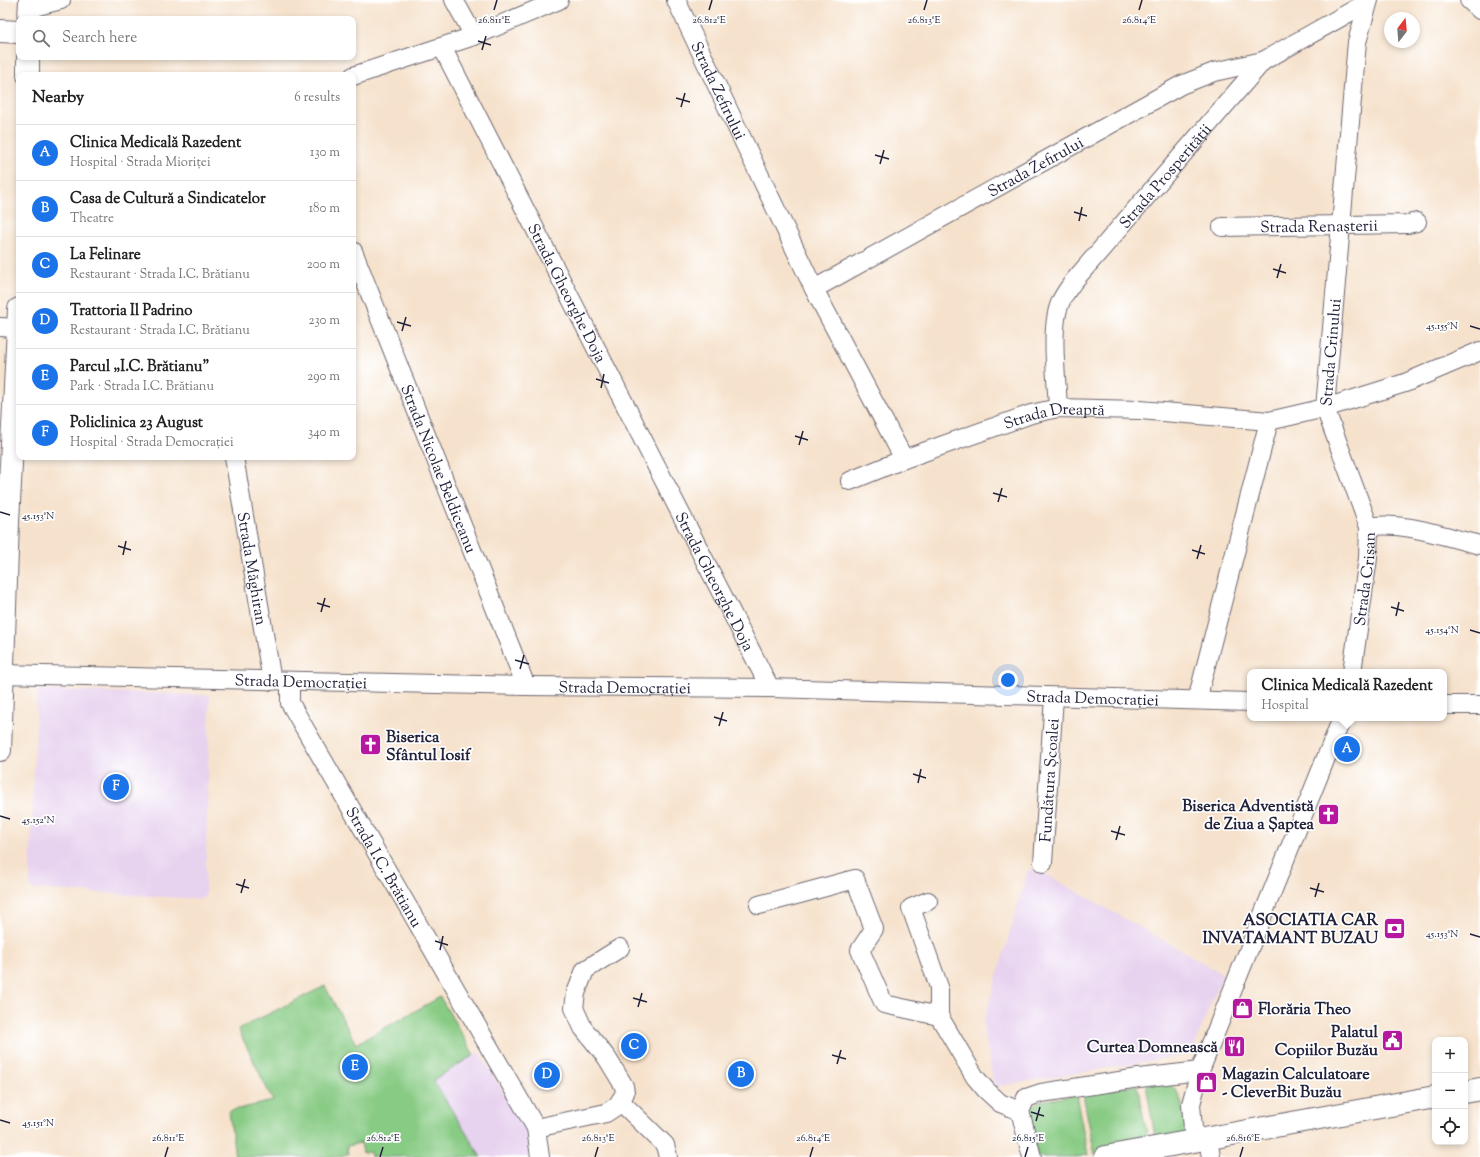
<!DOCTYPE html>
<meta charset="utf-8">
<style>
body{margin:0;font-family:"Sorts Mill Goudy",serif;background:#f6f6f6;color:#222}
.controls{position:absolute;right:12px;bottom:12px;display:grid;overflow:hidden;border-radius:8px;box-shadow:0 2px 6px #0003}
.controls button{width:36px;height:36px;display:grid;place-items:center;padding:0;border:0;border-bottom:1px solid #e0e0e0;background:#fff;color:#222;font:20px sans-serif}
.compass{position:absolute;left:1384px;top:12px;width:36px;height:36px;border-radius:50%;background:#fff;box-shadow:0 2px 6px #0003;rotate:16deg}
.you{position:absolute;left:1008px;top:680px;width:14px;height:14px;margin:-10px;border:3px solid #fff;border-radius:50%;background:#1a73e8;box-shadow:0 0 0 6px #1a73e833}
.badge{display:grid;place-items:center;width:26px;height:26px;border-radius:50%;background:#1a73e8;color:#fff;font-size:13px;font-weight:700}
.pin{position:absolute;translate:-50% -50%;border:2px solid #fff;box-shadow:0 1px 4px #0006}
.popup{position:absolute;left:1247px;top:669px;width:200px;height:52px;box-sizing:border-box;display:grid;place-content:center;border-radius:8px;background:#fff;filter:drop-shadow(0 1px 3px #0005);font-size:13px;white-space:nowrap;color:#767676}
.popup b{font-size:15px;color:#222}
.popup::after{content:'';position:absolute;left:50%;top:100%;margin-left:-8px;border:8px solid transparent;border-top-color:#fff}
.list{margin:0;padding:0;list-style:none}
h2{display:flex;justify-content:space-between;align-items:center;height:52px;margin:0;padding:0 16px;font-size:17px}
h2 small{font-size:13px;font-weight:400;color:#767676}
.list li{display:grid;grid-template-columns:26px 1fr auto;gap:12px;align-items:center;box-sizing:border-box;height:56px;padding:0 16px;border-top:1px solid #e0e0e0}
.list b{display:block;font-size:15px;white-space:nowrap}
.list p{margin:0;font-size:13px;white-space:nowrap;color:#767676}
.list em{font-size:13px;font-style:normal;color:#767676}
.icon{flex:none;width:22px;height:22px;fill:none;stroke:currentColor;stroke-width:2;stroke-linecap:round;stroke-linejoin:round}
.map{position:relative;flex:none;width:1480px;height:1157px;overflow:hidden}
.search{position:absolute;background:#fff;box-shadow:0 2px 6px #0003;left:16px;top:16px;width:340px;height:44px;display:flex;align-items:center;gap:10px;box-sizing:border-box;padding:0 14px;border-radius:8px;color:#767676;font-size:15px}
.panel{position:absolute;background:#fff;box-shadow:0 2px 6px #0003;left:16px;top:72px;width:340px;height:388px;border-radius:8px}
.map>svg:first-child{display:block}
.built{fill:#e7d2ef}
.park{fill:#88cb84;stroke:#557660}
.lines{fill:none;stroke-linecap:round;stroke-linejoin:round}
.minor-casing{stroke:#6c656e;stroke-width:20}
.tertiary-casing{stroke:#6c656e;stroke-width:24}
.minor{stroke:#fff;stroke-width:18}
.tertiary{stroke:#fff;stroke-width:22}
.ticks{fill:none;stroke:#22223b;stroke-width:1.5}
.labels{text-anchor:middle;stroke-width:3.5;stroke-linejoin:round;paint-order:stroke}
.street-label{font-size:16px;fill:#22223b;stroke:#fff}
.poi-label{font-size:16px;font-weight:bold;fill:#22223b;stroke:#fff;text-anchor:end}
.ticks-label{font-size:10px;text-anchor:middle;fill:#22223b;stroke:#fff;stroke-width:3.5;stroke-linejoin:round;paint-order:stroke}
</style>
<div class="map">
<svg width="1480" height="1157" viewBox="0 0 1480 1157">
<rect width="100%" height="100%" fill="#fff"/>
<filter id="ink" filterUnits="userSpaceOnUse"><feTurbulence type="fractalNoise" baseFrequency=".025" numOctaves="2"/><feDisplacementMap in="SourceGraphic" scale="8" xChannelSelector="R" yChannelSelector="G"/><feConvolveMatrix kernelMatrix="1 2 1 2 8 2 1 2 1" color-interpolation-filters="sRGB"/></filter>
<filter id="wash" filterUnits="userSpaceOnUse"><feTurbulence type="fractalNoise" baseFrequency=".012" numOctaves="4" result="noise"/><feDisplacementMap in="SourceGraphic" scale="16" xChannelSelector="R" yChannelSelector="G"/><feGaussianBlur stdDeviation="0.9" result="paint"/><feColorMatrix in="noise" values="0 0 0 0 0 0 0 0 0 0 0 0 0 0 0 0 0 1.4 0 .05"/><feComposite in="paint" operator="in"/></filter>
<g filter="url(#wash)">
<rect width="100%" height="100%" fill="#f6e2cc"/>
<!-- built -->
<path class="built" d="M39 690 210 695 205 897 201 899 31 889 30 886V871L37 692Z
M1037 869 1223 974 1191 1054 994 1087 983 1024 1028 870Z
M479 1052 530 1136 532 1157H481L433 1080Z"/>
<!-- park -->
<path class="park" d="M325 986 356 1044 440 997 474 1055 433 1080 481 1157H371L370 1152 363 1153 361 1143 347 1146 348 1154 343 1155V1157H235L229 1111 273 1101 238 1029Z
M1163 1081C1185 1088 1184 1118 1187 1137L1156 1143 1146 1084Z
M1137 1085 1149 1144 1095 1155 1083 1094Z
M1076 1095 1088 1155 1077 1157H1037L1030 1119 1031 1107 1041 1101Z"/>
</g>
<g filter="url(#ink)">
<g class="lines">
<defs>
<g id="minor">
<path d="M454 0 474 36"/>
<path id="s1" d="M676 0 814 289 904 459"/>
<path d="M1469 0 1480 10"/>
<path d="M30 8 61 0"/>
<path id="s2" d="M442 47 770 688"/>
<path d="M353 76 474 36 559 0"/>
<path id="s3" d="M1222 227 1408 224 1417 222"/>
<path id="s4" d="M353 251 526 686"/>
<path id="s5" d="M814 289 1181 85 1214 72 1263 61"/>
<path d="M0 327 18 328"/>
<path id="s6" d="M1058 408C1057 381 1049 325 1061 301 1064 294 1069 288 1073 282L1263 61 1368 2"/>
<path id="s7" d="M234 457 272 681"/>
<path id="s8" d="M850 481 904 459 1031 414 1058 408 1140 410 1269 421"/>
<path d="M1369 527C1399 520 1449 538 1480 545"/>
<path id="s9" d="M1352 672 1368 558 1369 527 1325 408 1357 42 1369 0"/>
<path id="s10" d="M0 674 526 686 770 688 1250 702"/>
<path id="s11" d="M290 681V703L536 1128 540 1157"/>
<path d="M1197 700 1269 421 1325 408 1405 383 1480 351"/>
<path d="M1444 705H1480"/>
<path id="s12" d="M1043 863 1054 697"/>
<path d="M928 901 911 908 939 987V1016L975 1077 986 1090 1000 1103 1020 1111"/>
<path d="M759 905 855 879 874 929 860 950 884 1004 939 1016"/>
<path d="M620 1101 665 1145 668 1157"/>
<path d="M536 1128 606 1113 618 1105 625 1093 624 1086 607 1058 583 1028 574 1008 576 993 585 970 620 948"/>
<path d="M1208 1139 1211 1157"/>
<path d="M1194 1141 1191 1104 1200 1071 1342 718"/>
<path d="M1032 1157 1020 1111 1026 1098 1041 1093 1139 1078 1200 1071"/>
</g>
<path id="tertiary" d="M29 19 30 0
M0 31 19 32
M28 75V57
M0 750 8 522 19 309
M1465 1092 1480 1089
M1105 1157 1435 1097"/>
</defs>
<!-- minor casing -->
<use href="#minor" class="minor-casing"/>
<!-- tertiary casing -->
<use href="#tertiary" class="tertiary-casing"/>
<!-- minor -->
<use href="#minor" class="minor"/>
<!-- tertiary -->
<use href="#tertiary" class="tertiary"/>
</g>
</g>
<!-- ticks -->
<path class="ticks" d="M494 10 497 0M709 10 712 0M924 10 927 0M1139 10 1142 0M478 41 491 45M482 50 486 36M676 98 690 102M681 107 685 93M875 155 889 159M880 164 884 150M1074 212 1087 216M1079 221 1082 207M1273 269 1286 273M1277 278 1281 264M397 322 411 326M1470 326 1480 329M402 331 406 317M596 379 609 383M601 388 604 374M795 436 808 440M799 445 803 431M993 493 1007 497M998 502 1002 488M0 512 10 515M118 546 131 550M1192 550 1205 554M123 555 126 541M1197 559 1201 545M317 603 330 607M1391 607 1404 611M321 612 325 598M1396 616 1399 602M1470 630 1480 633M515 660 529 664M520 669 524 655M714 717 727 721M719 726 723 712M913 774 926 778M918 783 921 769M0 816 10 819M1111 831 1125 835M1116 840 1120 826M236 884 249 888M1310 888 1324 892M241 893 245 879M1315 897 1319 883M1470 934 1480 937M435 941 448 945M440 950 443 936M633 998 647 1002M638 1007 642 993M832 1055 846 1059M837 1064 841 1050M1031 1112 1044 1116M0 1120 10 1123M1036 1121 1040 1107M165 1157 168 1147M380 1157 383 1147M595 1157 598 1147M810 1157 813 1147M1025 1157 1028 1147M1240 1157 1243 1147"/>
<!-- icons -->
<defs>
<symbol id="church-square" viewBox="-11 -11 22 22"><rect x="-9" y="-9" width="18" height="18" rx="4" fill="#b5179e" stroke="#fff"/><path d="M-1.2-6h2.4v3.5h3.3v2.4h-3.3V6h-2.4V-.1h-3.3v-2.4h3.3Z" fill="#fff"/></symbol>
<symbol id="bank-square" viewBox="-11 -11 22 22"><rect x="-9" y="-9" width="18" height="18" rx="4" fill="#b5179e" stroke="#fff"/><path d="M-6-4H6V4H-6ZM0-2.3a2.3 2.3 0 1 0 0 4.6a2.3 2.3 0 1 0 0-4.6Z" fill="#fff"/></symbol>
<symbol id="shop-square" viewBox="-11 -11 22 22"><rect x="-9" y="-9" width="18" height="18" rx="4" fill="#b5179e" stroke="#fff"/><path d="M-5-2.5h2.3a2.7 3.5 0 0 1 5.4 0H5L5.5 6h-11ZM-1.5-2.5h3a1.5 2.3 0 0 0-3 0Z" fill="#fff"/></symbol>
<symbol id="civic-square" viewBox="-11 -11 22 22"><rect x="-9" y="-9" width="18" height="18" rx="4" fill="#b5179e" stroke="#fff"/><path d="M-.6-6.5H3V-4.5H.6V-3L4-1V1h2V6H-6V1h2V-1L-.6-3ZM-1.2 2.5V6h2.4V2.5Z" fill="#fff"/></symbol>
<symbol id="restaurant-square" viewBox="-11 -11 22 22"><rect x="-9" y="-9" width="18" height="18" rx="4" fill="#b5179e" stroke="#fff"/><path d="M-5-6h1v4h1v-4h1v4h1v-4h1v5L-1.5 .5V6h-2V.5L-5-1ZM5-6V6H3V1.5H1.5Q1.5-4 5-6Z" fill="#fff"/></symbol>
</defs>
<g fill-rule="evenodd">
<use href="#church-square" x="358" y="732" width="25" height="25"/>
<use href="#church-square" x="1316" y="802" width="25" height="25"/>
<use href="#bank-square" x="1382" y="916" width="25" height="25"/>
<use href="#shop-square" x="1230" y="996" width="25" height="25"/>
<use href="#civic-square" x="1380" y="1028" width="25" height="25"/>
<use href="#restaurant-square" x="1222" y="1034" width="25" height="25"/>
<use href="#shop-square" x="1194" y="1070" width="25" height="25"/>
</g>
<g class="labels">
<!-- street labels -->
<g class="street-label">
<text dy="6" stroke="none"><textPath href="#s1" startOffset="100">Strada Zefirului</textPath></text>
<text dy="6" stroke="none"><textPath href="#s5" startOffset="253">Strada Zefirului</textPath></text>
<text dy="6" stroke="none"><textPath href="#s6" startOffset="271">Strada Prosperității</textPath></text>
<text dy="6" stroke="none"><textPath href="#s3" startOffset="97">Strada Renașterii</textPath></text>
<text dy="6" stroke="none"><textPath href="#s2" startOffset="276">Strada Gheorghe Doja</textPath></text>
<text dy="6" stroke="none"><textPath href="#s9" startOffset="329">Strada Crinului</textPath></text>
<text dy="6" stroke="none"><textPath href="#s8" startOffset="216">Strada Dreaptă</textPath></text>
<text dy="6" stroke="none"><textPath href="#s4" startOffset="234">Strada Nicolae Beldiceanu</textPath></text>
<text dy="6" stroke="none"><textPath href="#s7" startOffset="113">Strada Măghiran</textPath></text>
<text dy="6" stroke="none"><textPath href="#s9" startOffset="94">Strada Crișan</textPath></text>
<text dy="6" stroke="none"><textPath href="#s2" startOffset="600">Strada Gheorghe Doja</textPath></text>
<text dy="6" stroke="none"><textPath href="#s10" startOffset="301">Strada Democrației</textPath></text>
<text dy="6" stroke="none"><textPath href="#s10" startOffset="625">Strada Democrației</textPath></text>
<text dy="6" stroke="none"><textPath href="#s10" startOffset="1093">Strada Democrației</textPath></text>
<text dy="6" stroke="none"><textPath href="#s12" startOffset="83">Fundătura Școalei</textPath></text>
<text dy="6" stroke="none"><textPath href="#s11" startOffset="211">Strada I.C. Brătianu</textPath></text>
</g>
<!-- poi labels -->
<g class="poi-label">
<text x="386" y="742" text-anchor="start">Biserica<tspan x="386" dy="18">Sfântul Iosif</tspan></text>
<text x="1314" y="811">Biserica Adventistă<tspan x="1314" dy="18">de Ziua a Șaptea</tspan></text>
<text x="1378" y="925">ASOCIATIA CAR<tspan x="1378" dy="18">INVATAMANT BUZAU</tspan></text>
<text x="1258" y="1014" text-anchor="start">Florăria Theo</text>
<text x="1378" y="1037">Palatul<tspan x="1378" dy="18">Copiilor Buzău</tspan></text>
<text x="1218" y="1052">Curtea Domnească</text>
<text x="1222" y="1079" text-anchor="start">Magazin Calculatoare<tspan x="1222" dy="18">- CleverBit Buzău</tspan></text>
</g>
</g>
<g class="ticks-label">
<text x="494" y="23">26.811°E</text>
<text x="709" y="23">26.812°E</text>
<text x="924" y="23">26.813°E</text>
<text x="1139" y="23">26.814°E</text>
<text x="1442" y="329">45.155°N</text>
<text x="38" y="519">45.153°N</text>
<text x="1442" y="633">45.154°N</text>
<text x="38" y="823">45.152°N</text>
<text x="1442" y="937">45.153°N</text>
<text x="38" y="1126">45.151°N</text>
<text x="168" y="1141">26.811°E</text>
<text x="383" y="1141">26.812°E</text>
<text x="598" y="1141">26.813°E</text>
<text x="813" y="1141">26.814°E</text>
<text x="1028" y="1141">26.815°E</text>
<text x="1243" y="1141">26.816°E</text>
</g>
</svg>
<div class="controls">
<button>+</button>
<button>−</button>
<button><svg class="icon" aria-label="locate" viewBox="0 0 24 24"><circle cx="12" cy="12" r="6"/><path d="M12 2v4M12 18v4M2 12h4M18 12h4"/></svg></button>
</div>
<svg class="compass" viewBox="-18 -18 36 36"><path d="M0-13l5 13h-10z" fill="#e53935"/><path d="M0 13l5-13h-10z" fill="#767676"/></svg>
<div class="you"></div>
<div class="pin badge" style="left:1347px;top:749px">A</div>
<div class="popup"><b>Clinica Medicală Razedent</b>Hospital</div>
<div class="pin badge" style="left:741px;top:1074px">B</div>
<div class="pin badge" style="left:634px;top:1046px">C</div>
<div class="pin badge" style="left:547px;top:1075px">D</div>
<div class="pin badge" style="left:355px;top:1067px">E</div>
<div class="pin badge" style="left:116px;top:787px">F</div>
<div class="search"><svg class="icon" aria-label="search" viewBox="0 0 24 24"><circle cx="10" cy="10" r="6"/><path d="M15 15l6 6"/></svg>Search here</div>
<section class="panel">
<h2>Nearby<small>6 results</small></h2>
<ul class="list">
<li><span class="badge">A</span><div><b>Clinica Medicală Razedent</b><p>Hospital · Strada Mioriței</p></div><em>130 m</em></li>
<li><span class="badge">B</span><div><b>Casa de Cultură a Sindicatelor</b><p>Theatre</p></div><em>180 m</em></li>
<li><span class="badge">C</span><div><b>La Felinare</b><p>Restaurant · Strada I.C. Brătianu</p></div><em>200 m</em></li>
<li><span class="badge">D</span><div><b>Trattoria Il Padrino</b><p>Restaurant · Strada I.C. Brătianu</p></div><em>230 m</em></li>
<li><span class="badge">E</span><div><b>Parcul „I.C. Brătianu”</b><p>Park · Strada I.C. Brătianu</p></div><em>290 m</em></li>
<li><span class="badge">F</span><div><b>Policlinica 23 August</b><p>Hospital · Strada Democrației</p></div><em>340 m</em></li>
</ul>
</section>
</div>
